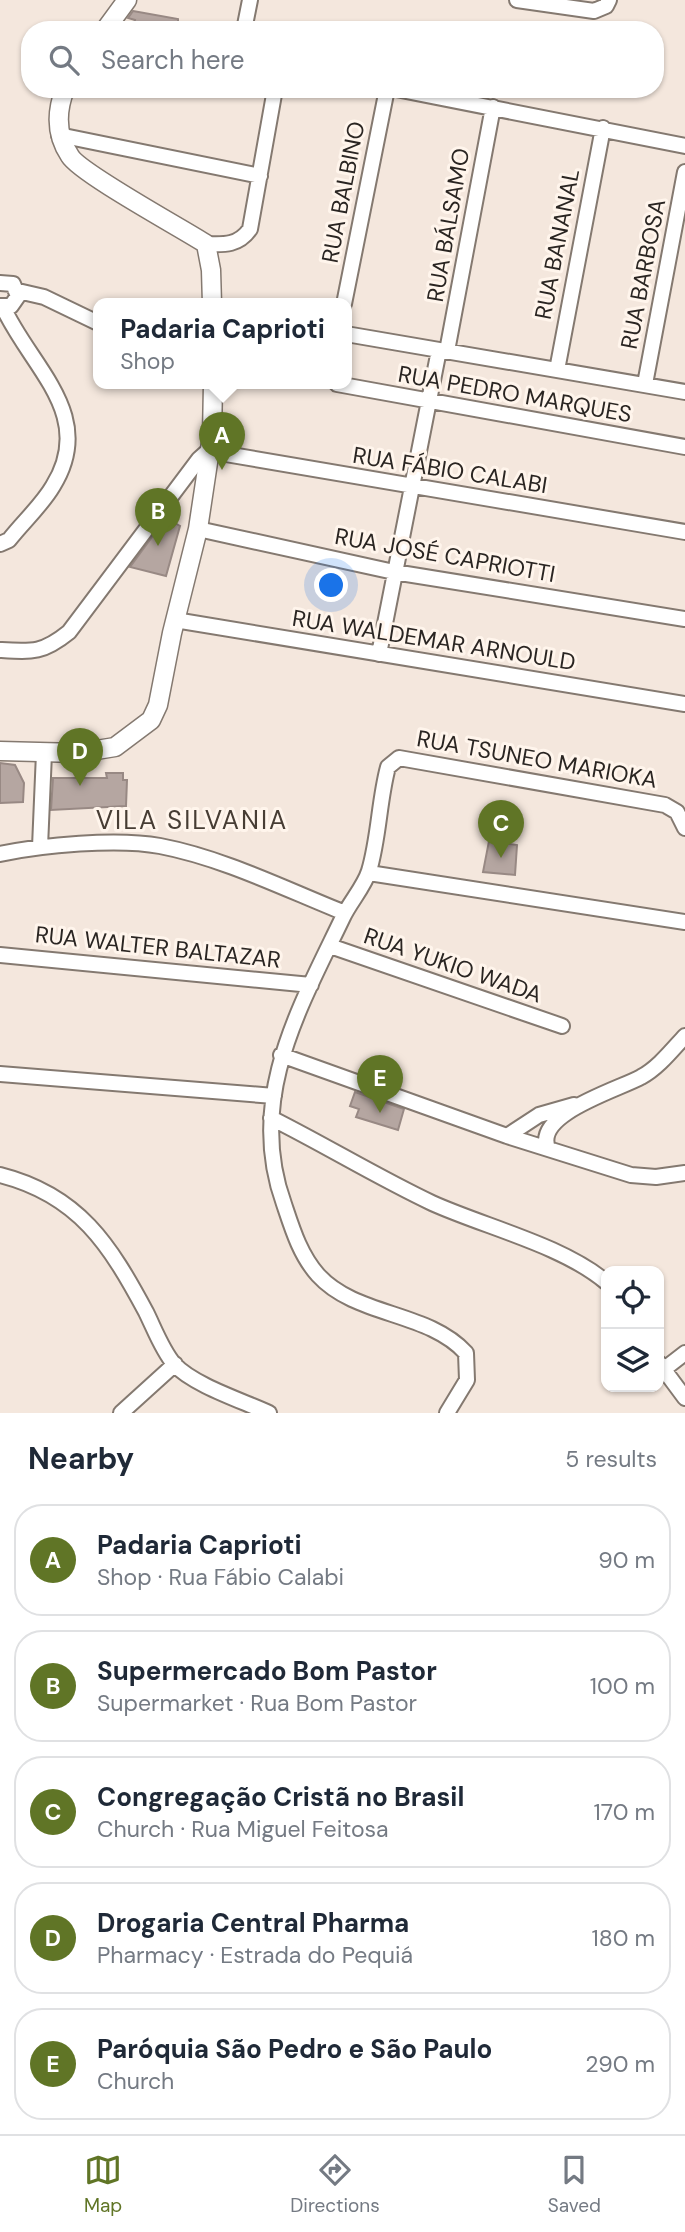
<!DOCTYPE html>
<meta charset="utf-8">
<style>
body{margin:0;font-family:"DM Sans",sans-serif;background:#f2f2f3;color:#1f2937}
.controls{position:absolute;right:21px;bottom:21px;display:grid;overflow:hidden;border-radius:14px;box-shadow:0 2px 5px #0004}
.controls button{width:63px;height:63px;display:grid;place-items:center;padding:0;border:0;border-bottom:2px solid #e0e1e3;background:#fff;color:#1f2937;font:35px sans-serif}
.you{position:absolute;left:332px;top:586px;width:24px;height:24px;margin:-18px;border:5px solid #fff;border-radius:50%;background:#1a73e8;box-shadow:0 0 0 10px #1a73e833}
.badge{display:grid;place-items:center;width:46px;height:46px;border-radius:50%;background:#607526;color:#fff;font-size:23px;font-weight:700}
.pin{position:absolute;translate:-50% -58px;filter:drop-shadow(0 2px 4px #0008)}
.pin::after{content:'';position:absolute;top:37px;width:24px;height:21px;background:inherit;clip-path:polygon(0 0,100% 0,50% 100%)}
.popup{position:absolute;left:93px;top:298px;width:259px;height:91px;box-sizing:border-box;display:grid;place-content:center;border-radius:14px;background:#fff;filter:drop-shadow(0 2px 5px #0005);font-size:23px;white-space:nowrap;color:#747a83}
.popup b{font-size:26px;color:#1f2937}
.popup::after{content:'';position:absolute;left:50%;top:100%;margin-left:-14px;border:14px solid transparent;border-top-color:#fff}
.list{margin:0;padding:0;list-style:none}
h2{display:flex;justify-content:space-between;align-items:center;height:91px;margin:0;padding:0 28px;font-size:30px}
h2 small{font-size:23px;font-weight:400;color:#747a83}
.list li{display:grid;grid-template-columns:46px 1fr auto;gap:21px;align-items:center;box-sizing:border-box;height:112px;margin:0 14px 14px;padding:0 14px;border:2px solid #e0e1e3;border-radius:28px}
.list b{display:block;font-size:26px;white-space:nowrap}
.list p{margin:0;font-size:23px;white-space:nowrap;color:#747a83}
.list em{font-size:23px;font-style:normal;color:#747a83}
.icon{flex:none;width:38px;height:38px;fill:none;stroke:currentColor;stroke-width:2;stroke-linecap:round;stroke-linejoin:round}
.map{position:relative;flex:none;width:685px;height:1413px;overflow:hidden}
.search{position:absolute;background:#fff;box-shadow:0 2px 5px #0004;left:21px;right:21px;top:21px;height:77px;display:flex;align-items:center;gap:18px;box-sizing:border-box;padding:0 24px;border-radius:28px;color:#747a83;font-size:26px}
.sheet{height:721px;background:#fff}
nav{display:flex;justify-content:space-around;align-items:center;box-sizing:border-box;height:98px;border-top:2px solid #e0e1e3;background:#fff;font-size:19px;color:#747a83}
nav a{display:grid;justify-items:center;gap:4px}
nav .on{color:#607526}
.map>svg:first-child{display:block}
.building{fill:#b5a6a1;stroke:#988984;stroke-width:2}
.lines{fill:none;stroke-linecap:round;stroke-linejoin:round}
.minor-casing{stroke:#847970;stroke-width:18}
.major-casing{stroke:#847970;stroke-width:21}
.minor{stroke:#fff;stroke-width:14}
.major{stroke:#fff;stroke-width:18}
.labels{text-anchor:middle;stroke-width:6;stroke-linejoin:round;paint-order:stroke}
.street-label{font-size:23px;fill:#2a2522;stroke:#fff5ec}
.quarter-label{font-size:26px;letter-spacing:2px;fill:#473d34;stroke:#fff5ec}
</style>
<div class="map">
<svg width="685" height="1413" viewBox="0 0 685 1413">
<rect width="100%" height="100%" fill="#f4e7dd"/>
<!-- building -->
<path class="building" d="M133 11 178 19V30L133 28 135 20 128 18Z
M166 518 180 526 166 576 130 567Z
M0 763 15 765 24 783 23 802 0 803Z
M106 773H123V780H127L126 806 51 810 53 778H107Z
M489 841 517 845 515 875 483 872Z
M355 1092 404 1109 398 1130 356 1117 359 1109 350 1106Z"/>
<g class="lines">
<defs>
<path id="minor" d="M517 0 594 11 606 6 609 0
M244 30 250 0
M396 89 685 146
M59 135 260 176
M206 244C225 245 239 245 250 229L275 89
M0 283 13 284 18 296 11 306H0
M18 291 44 297 98 323
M344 304 387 89
M346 334 685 392
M447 351 493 107
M557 370 603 128
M337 384 685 447
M645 384 685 172
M198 529 394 572 685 619
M0 544 9 540C23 522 42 505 53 486 97 415 31 368 3 307
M175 620 685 704
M0 650C33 652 43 653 69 632L199 459 208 451 685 532
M379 654 439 350
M40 847 44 753
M0 854C42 845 117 838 160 846 223 858 285 889 345 913
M369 873 685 922
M330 946 562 1026
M0 955 311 985
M281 1055 507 1136 631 1175 656 1177 685 1173
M0 1074 274 1096
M271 1118C325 1145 377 1177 432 1203 485 1227 562 1245 606 1282
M507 1136 539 1115 574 1105
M548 1148C533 1114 620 1089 641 1077 658 1068 672 1050 685 1036
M0 1175C79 1195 110 1245 146 1312 154 1328 162 1350 174 1364 193 1385 243 1401 269 1413
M659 1363 685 1398
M663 1370 685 1353
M121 1413 175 1364
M447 1413 467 1380 466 1353C428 1311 356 1317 318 1275 300 1255 292 1228 284 1204 246 1099 299 1009 343 917 350 902 364 887 369 871 379 838 379 800 388 767L399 758 665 805 677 812 685 828"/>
<path id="major" d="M105 30 127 0
M65 89C56 112 56 135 70 156 80 173 183 229 206 244L211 270 212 304
M0 751 78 753 115 747 151 720 158 705 172 633 198 529 212 436 213 384"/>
</defs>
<!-- minor casing -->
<use href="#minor" class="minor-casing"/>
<!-- major casing -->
<use href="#major" class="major-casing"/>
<!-- minor -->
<use href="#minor" class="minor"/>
<!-- major -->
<use href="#major" class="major"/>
</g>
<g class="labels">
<!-- street labels -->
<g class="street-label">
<text transform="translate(343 192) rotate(-79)" y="8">RUA BALBINO</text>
<text transform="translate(448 225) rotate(-80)" y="8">RUA BÁLSAMO</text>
<text transform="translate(557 244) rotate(-79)" y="8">RUA BANANAL</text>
<text transform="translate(643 274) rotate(-79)" y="8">RUA BARBOSA</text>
<text transform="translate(515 394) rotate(10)" y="8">RUA PEDRO MARQUES</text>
<text transform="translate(450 470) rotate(9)" y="8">RUA FÁBIO CALABI</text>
<text transform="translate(445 555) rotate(10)" y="8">RUA JOSÉ CAPRIOTTI</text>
<text transform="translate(434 640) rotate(9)" y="8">RUA WALDEMAR ARNOULD</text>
<text transform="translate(537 759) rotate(10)" y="8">RUA TSUNEO MARIOKA</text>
<text transform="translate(158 947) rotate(6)" y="8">RUA WALTER BALTAZAR</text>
<text transform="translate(453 965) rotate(19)" y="8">RUA YUKIO WADA</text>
</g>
<!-- quarter labels -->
<g class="quarter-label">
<text x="192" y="829">VILA SILVANIA</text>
</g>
</g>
</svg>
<div class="controls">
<button><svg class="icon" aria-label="locate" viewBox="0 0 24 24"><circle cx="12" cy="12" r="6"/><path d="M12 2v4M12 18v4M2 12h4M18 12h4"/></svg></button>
<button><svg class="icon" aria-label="layers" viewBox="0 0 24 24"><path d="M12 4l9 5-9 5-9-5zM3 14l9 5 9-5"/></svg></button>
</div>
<div class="you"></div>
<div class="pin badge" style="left:222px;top:470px">A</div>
<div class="popup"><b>Padaria Caprioti</b>Shop</div>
<div class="pin badge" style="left:158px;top:546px">B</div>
<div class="pin badge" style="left:501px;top:858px">C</div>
<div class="pin badge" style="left:80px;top:786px">D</div>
<div class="pin badge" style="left:380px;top:1113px">E</div>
<div class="search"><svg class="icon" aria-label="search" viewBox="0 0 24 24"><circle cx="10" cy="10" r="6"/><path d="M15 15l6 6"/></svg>Search here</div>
</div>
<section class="sheet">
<h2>Nearby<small>5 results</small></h2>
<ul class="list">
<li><span class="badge">A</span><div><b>Padaria Caprioti</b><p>Shop · Rua Fábio Calabi</p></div><em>90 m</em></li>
<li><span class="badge">B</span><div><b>Supermercado Bom Pastor</b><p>Supermarket · Rua Bom Pastor</p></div><em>100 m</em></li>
<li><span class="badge">C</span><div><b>Congregação Cristã no Brasil</b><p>Church · Rua Miguel Feitosa</p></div><em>170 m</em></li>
<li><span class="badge">D</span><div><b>Drogaria Central Pharma</b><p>Pharmacy · Estrada do Pequiá</p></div><em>180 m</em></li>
<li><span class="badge">E</span><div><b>Paróquia São Pedro e São Paulo</b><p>Church</p></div><em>290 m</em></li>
</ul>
</section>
<nav>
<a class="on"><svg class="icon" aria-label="map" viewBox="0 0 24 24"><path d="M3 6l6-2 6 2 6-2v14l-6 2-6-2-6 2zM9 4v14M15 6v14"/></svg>Map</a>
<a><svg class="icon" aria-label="directions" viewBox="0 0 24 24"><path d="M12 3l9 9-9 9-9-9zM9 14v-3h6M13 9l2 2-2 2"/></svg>Directions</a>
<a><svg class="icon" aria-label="saved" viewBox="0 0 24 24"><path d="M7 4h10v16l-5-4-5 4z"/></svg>Saved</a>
</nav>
